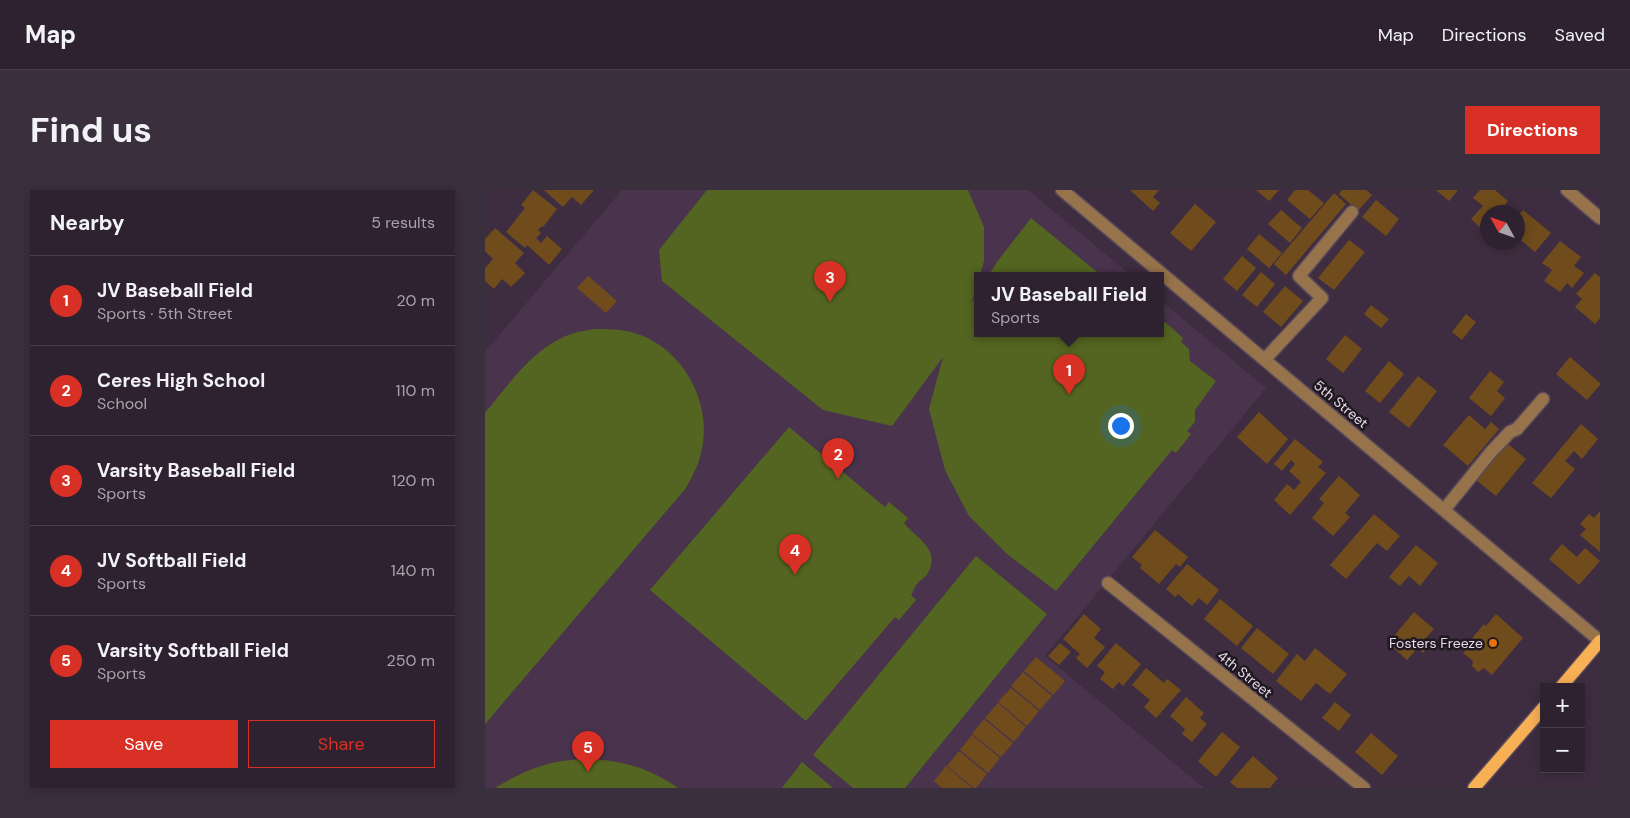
<!DOCTYPE html>
<meta charset="utf-8">
<style>
body{margin:0;font-family:"DM Sans",sans-serif;background:#3a2f3c;color:#f1f3f6}
.controls{position:absolute;right:15px;bottom:15px;display:grid;overflow:hidden;border-radius:0px;box-shadow:0 2px 12px #0003}
.controls button{width:45px;height:45px;display:grid;place-items:center;padding:0;border:0;border-bottom:1px solid #493f4c;background:#2e2230;color:#f1f3f6;font:25px sans-serif}
.compass{position:absolute;left:995px;top:15px;width:45px;height:45px;border-radius:50%;background:#2e2230;box-shadow:0 2px 12px #0003;rotate:310deg}
.you{position:absolute;left:635px;top:235px;width:18px;height:18px;margin:-12px;border:4px solid #fff;border-radius:50%;background:#1a73e8;box-shadow:0 0 0 8px #1a73e833}
.badge{display:grid;place-items:center;width:32px;height:32px;border-radius:50%;background:#d93025;color:#fff;font-size:16px;font-weight:700}
.pin{position:absolute;translate:-50% -41px;filter:drop-shadow(0 1px 2px #0008)}
.pin::after{content:'';position:absolute;top:26px;width:18px;height:15px;background:inherit;clip-path:polygon(0 0,100% 0,50% 100%)}
.popup{position:absolute;left:489px;top:82px;width:190px;height:65px;box-sizing:border-box;display:grid;place-content:center;border-radius:0px;background:#2e2230;filter:drop-shadow(0 1px 4px #0005);font-size:16px;white-space:nowrap;color:#a7a4ab}
.popup b{font-size:19px;color:#f1f3f6}
.popup::after{content:'';position:absolute;left:50%;top:100%;margin-left:-10px;border:10px solid transparent;border-top-color:#2e2230}
.list{margin:0;padding:0;list-style:none}
h2{display:flex;justify-content:space-between;align-items:center;height:65px;margin:0;padding:0 20px;font-size:21px}
h2 small{font-size:16px;font-weight:400;color:#a7a4ab}
.list li{display:grid;grid-template-columns:32px 1fr auto;gap:15px;align-items:center;box-sizing:border-box;height:90px;padding:0 20px;border-top:1px solid #493f4c}
.list b{display:block;font-size:19px;white-space:nowrap}
.list p{margin:0;font-size:16px;white-space:nowrap;color:#a7a4ab}
.list em{font-size:16px;font-style:normal;color:#a7a4ab}
.actions{display:flex;gap:10px;padding:15px 20px}
.actions a{flex:1;padding:11px 0;border:1px solid #d93025;border-radius:0px;text-align:center;font-size:18px;color:#d93025}
.actions .main{background:#d93025;color:#fff}
.map{position:relative;flex:none;width:1115px;height:598px;overflow:hidden;border-radius:0px}
header{display:flex;align-items:center;gap:30px;box-sizing:border-box;height:70px;padding:0 25px;background:#2e2230;border-bottom:1px solid #493f4c}
header strong{font-size:24px}
nav{display:flex;gap:28px;margin-inline-start:auto;font-size:18px}
.intro{display:flex;align-items:center;justify-content:space-between;box-sizing:border-box;height:120px;padding:0 30px}
h1{margin:0;font-size:35px}
.button{padding:12px 22px;border-radius:0px;background:#d93025;color:#fff;font-size:18px;font-weight:700}
main{display:flex;gap:30px;padding:0 30px}
aside{flex:1;background:#2e2230;border-radius:0px;box-shadow:0 2px 12px #0003}
.map>svg:first-child{display:block}
.built{fill:#4a344d}
.green{fill:#546521}
.building{fill:#704c1c}
.lines{fill:none;stroke-linecap:round;stroke-linejoin:round}
.minor-casing{stroke:#59495b;stroke-width:15}
.major-casing{stroke:#59495b;stroke-width:15}
.minor{stroke:#96734a;stroke-width:12}
.major{stroke:#f8b055;stroke-width:12}
.food-dot{fill:#e8710a;stroke:#201821;stroke-width:2}
.labels{text-anchor:middle;stroke-width:5;stroke-linejoin:round;paint-order:stroke}
.street-label{font-size:14px;fill:#e6dbe7;stroke:#201821}
.poi-label{font-size:14px;fill:#e6dbe7;stroke:#201821;text-anchor:end}
</style>
<header>
<strong>Map</strong>
<nav><a>Map</a><a>Directions</a><a>Saved</a></nav>
</header>
<div class="intro"><h1>Find us</h1><a class="button">Directions</a></div>
<main>
<aside>
<h2>Nearby<small>5 results</small></h2>
<ul class="list">
<li><span class="badge">1</span><div><b>JV Baseball Field</b><p>Sports · 5th Street</p></div><em>20 m</em></li>
<li><span class="badge">2</span><div><b>Ceres High School</b><p>School</p></div><em>110 m</em></li>
<li><span class="badge">3</span><div><b>Varsity Baseball Field</b><p>Sports</p></div><em>120 m</em></li>
<li><span class="badge">4</span><div><b>JV Softball Field</b><p>Sports</p></div><em>140 m</em></li>
<li><span class="badge">5</span><div><b>Varsity Softball Field</b><p>Sports</p></div><em>250 m</em></li>
</ul>
<div class="actions"><a class="main">Save</a><a>Share</a></div>
</aside>
<div class="map">
<svg width="1115" height="598" viewBox="0 0 1115 598">
<rect width="100%" height="100%" fill="#3e2d40"/>
<!-- built -->
<path class="built" d="M137 0H543L647 86H493V144H675V110L781 198 560 466 719 598H0V162Z"/>
<!-- green -->
<path class="green" d="M222 0H483L499 37V71L495 86H493V96L486 113 493 104V144H675V134L677 136 680 132 698 148 696 152 704 159 705 171 731 191 710 220V232L702 241 706 244 691 263 687 260 571 401 522 364 484 326 460 280 444 219 458 167 407 236 338 220 177 91 174 60Z
M546 28 617 86H503L512 72Z
M108 139C121 139 133 139 146 142 197 155 229 213 216 263 213 276 207 287 201 298L0 534V223C25 193 50 155 89 143 95 141 102 141 108 139Z
M304 237 400 317 404 312 423 328 419 333C431 348 456 359 443 383 440 388 435 390 432 394 429 397 428 402 426 405L431 410 414 430 410 427 321 531 165 400Z
M491 366 562 424 420 598H368L328 565Z
M102 569C136 570 165 578 193 598H10C42 579 64 570 102 569Z
M317 572 348 598H297Z"/>
<!-- building -->
<path class="building" d="M48 0 72 19 58 37 57 36 53 40 56 43 51 48 56 53 62 46 77 59 64 75 42 55 40 58 21 42 40 18 36 15Z
M59 0H109L96 15 87 7 78 17Z
M645 0H674L668 7 675 13 668 21Z
M771 0H794L784 11Z
M810 0H823L839 13 825 29 802 10Z
M857 0H881L887 5 873 21 854 4Z
M951 0H973L964 11Z
M995 0H1010L1023 11 1014 22H1002V44L986 29 998 16 988 8Z
M849 3 861 14 801 85 789 74Z
M891 10 914 29 901 46 877 27Z
M710 14 731 32 706 61 685 43Z
M796 20 817 38 805 53 783 34Z
M1038 20 1066 43 1050 62 1032 47V27Z
M10 38 39 63 30 73 40 83 26 97 17 89 9 99 0 91V78L8 69 0 61V49Z
M774 44 797 63 784 78 762 59Z
M864 50 880 62 849 100 833 88Z
M1075 51 1096 67 1089 76 1099 83 1087 98 1082 93 1075 102 1059 91 1067 80 1057 73Z
M757 66 771 78 752 101 738 89Z
M776 82 790 94 772 117 757 105Z
M1110 83 1115 87V128L1110 134 1090 117 1097 109 1091 104Z
M103 86 132 111 121 123 92 98Z
M800 96 818 111 796 137 778 122Z
M886 115 904 129 896 138 879 124Z
M981 124 991 132 977 150 967 142Z
M860 145 877 159 858 183 841 169Z
M1085 167 1115 193V195L1102 210 1071 184Z
M904 171 919 184 895 213 880 201Z
M1005 181 1019 192 1012 201 1020 208 1006 226 984 208Z
M933 186 952 201 924 238 904 222Z
M774 222 803 249 782 274 752 247Z
M984 225 1000 239 1006 232 1014 239 983 276 958 255Z
M1096 234 1113 249 1097 269 1089 261 1080 271 1090 279 1066 308 1047 293Z
M810 249 838 272 833 277 841 283 805 325 789 310 802 294 809 300 816 292 804 281 810 274 806 270 797 281 789 274Z
M1022 253 1041 269 1011 306 991 290Z
M854 286 875 305 860 323 865 327 848 346 827 328 839 313 834 309Z
M1115 321V362L1095 345 1101 339 1095 334 1104 324 1109 328Z
M889 324 915 346 902 361 892 353 861 389 845 375Z
M670 340 703 367 695 377 691 374 674 394 655 378 657 375 647 367Z
M1077 354 1092 367 1100 358 1115 371 1094 395 1064 369Z
M931 355 953 373 935 396 924 386 915 396 904 387Z
M702 374 734 400 722 415 714 408 707 416 693 404 690 407 681 399Z
M735 409 768 436 752 456 719 429Z
M929 422 949 439 939 450 945 456 938 463 933 458 922 470 903 453Z
M599 424 616 439 609 448 620 457 602 478 591 468 595 464 578 449Z
M1011 424 1038 448 1007 485 999 478 993 482 987 476 988 471 978 463 980 461 978 459 999 434 1001 436Z
M772 438 804 464 788 484 756 458Z
M575 453 586 462 574 475 563 466Z
M631 453 656 474 638 496 634 492 628 499 615 489 620 482 612 476Z
M830 458 862 484 845 504 831 493 816 511 791 491 812 464 820 471Z
M551 467 580 491 568 505 539 481Z
M661 478 679 493 682 489 696 500 671 528 659 517 665 510 647 495Z
M538 482 567 506 555 520 526 496Z
M526 498 554 521 542 536 513 512Z
M701 507 719 523 715 528 722 534 707 552 697 544 700 539 685 526Z
M850 512 866 525 854 541 837 528Z
M513 513 541 537 529 552 500 528Z
M499 529 528 553 516 567 487 544Z
M737 542 755 557 731 587 713 571Z
M886 543 913 566 897 585 870 562Z
M487 545 515 568 503 583 475 560Z
M474 561 502 584 491 598H489L462 576Z
M768 566 793 588 785 598H752L745 592Z
M461 576 487 598H457L449 591Z"/>
<g class="lines">
<defs>
<path id="minor" d="M577 0 1115 451
M1082 0 1115 28
M780 169 837 108 814 86 867 22
M959 320 1006 262 1025 242 1032 239 1058 209
M623 393 879 598"/>
<path id="major" d="M1076 497 1115 451
M989 598 1059 517"/>
</defs>
<!-- minor casing -->
<use href="#minor" class="minor-casing"/>
<!-- major casing -->
<use href="#major" class="major-casing"/>
<!-- minor -->
<use href="#minor" class="minor"/>
<!-- major -->
<use href="#major" class="major"/>
</g>
<!-- markers -->
<circle class="food-dot" cx="1008" cy="453" r="5"/>
<g class="labels">
<!-- street labels -->
<g class="street-label">
<text transform="translate(856 214) rotate(40)" y="5">5th Street</text>
<text transform="translate(760 484) rotate(39)" y="5">4th Street</text>
</g>
<!-- poi labels -->
<g class="poi-label">
<text x="998" y="458">Fosters Freeze</text>
</g>
</g>
</svg>
<div class="controls">
<button>+</button>
<button>−</button>
</div>
<svg class="compass" viewBox="-18 -18 36 36"><path d="M0-13l5 13h-10z" fill="#e53935"/><path d="M0 13l5-13h-10z" fill="#a7a4ab"/></svg>
<div class="you"></div>
<div class="pin badge" style="left:584px;top:205px">1</div>
<div class="popup"><b>JV Baseball Field</b>Sports</div>
<div class="pin badge" style="left:353px;top:289px">2</div>
<div class="pin badge" style="left:345px;top:112px">3</div>
<div class="pin badge" style="left:310px;top:385px">4</div>
<div class="pin badge" style="left:103px;top:582px">5</div>
</div>
</main>
